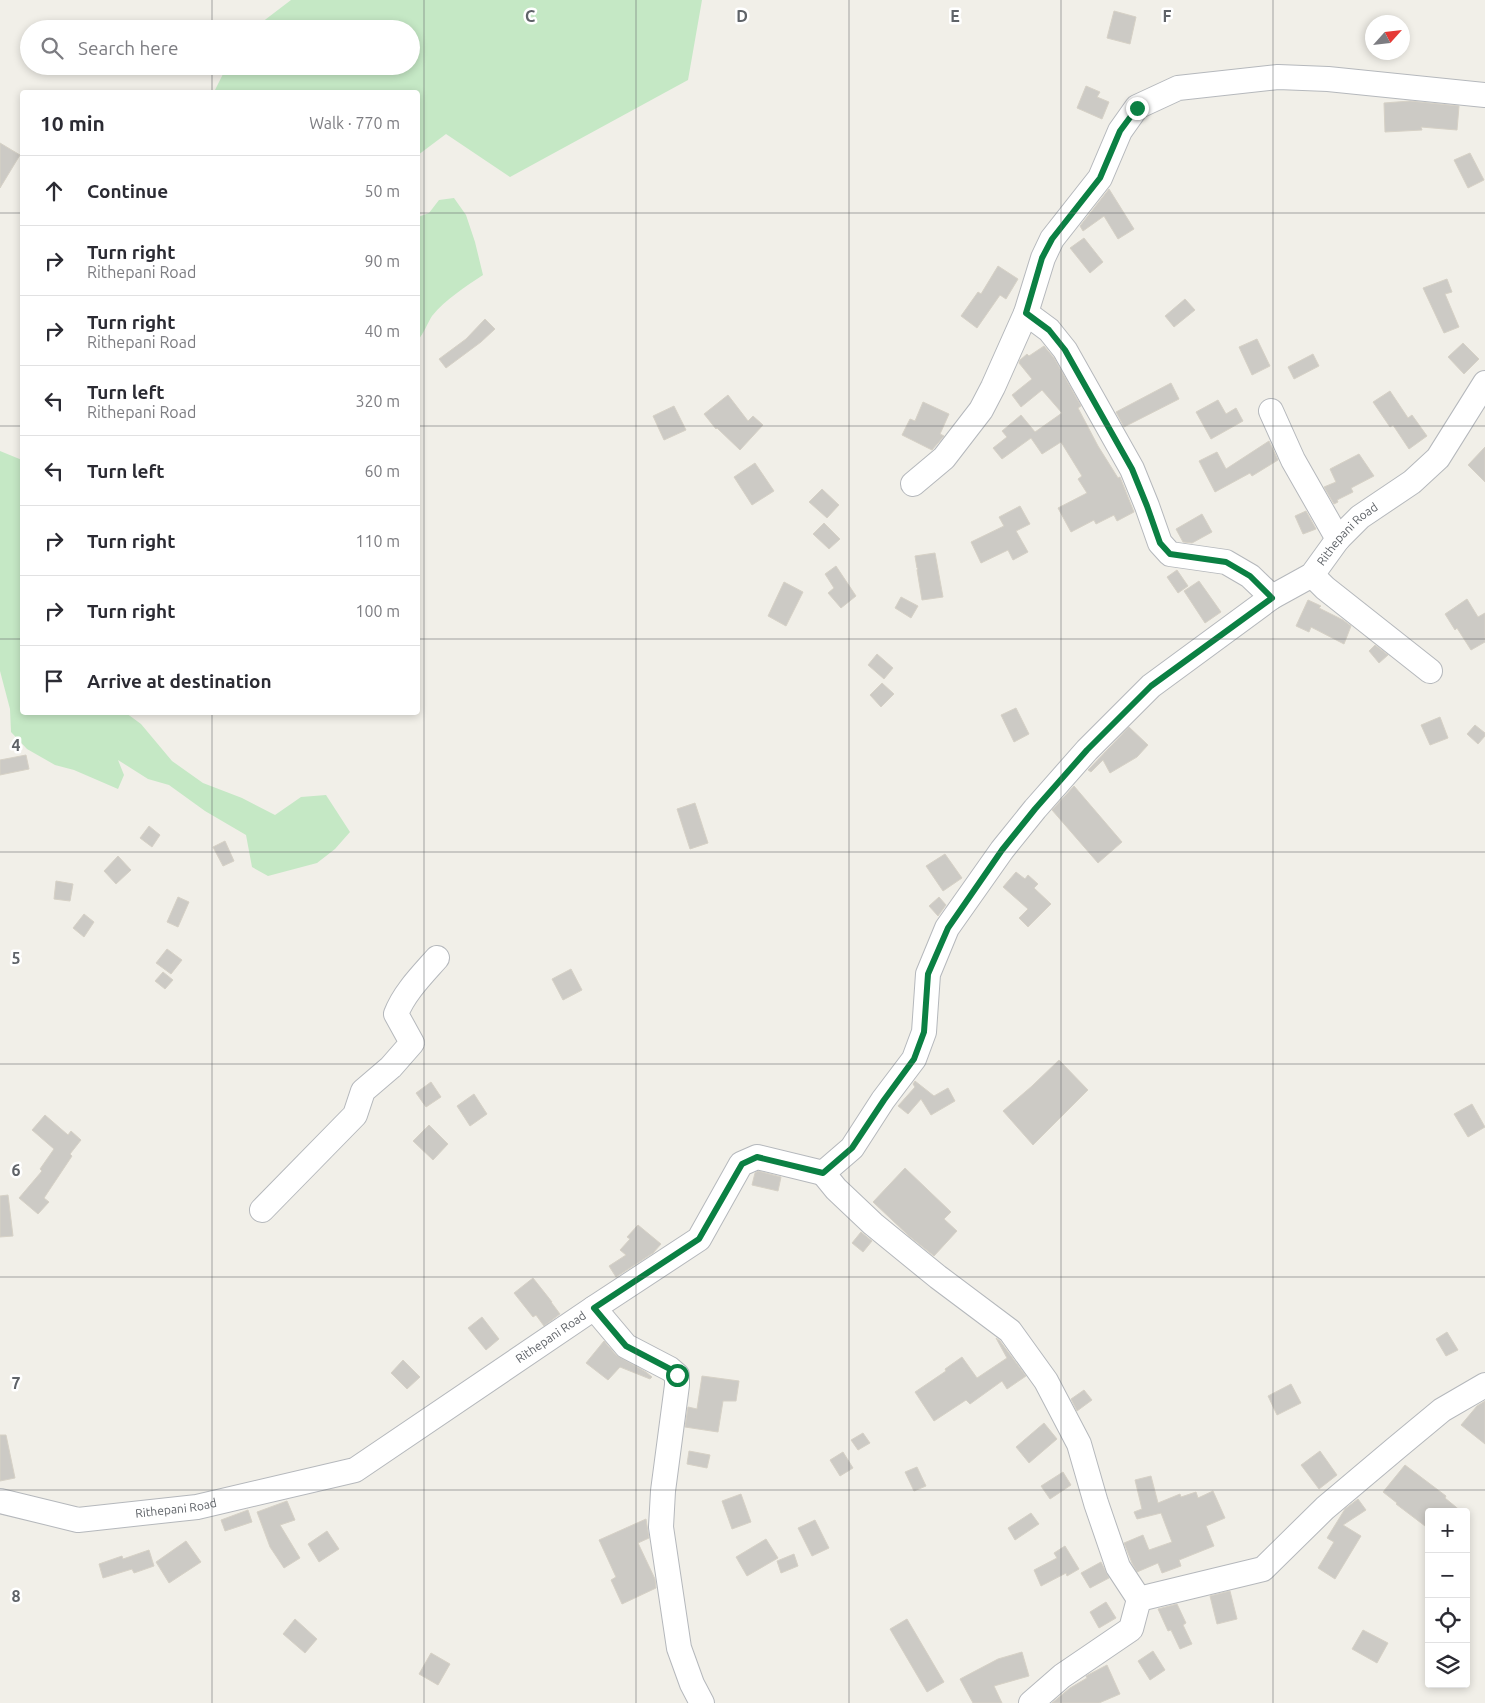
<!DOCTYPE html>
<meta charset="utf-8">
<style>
body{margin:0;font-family:Ubuntu,sans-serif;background:#f2f2f3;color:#2b2b33}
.controls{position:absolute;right:15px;bottom:15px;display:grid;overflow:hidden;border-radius:5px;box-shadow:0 2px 8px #0003}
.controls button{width:45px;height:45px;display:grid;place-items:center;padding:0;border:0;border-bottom:1px solid #e1e1e2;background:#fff;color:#2b2b33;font:25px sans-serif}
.compass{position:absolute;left:1365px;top:15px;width:45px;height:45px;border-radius:50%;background:#fff;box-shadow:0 2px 8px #0003;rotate:63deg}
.stop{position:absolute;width:15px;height:15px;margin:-11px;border:4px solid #0b8043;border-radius:50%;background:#fff}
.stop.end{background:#0b8043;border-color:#fff;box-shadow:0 1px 5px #0008}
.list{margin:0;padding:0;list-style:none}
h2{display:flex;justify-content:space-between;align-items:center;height:65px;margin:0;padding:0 20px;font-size:21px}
h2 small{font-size:16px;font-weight:400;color:#7c7c81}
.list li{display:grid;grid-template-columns:32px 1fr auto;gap:15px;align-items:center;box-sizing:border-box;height:70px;padding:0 20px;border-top:1px solid #e1e1e2}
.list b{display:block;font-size:19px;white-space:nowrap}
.list p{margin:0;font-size:16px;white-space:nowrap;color:#7c7c81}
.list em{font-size:16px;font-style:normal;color:#7c7c81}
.icon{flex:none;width:28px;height:28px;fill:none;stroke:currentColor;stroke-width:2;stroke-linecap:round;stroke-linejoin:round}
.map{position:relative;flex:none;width:1485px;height:1703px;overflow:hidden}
.search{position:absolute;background:#fff;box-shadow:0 2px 8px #0003;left:20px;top:20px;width:400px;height:55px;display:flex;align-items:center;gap:12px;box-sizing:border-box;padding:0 18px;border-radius:28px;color:#7c7c81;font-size:19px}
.panel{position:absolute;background:#fff;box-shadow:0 2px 8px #0003;left:20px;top:90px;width:400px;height:625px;border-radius:5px}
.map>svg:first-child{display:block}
.green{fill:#c5e8c5}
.building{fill:#cccac5;stroke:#d6d1c6}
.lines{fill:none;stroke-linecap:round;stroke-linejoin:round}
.minor-casing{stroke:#b5b8bc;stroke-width:26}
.minor{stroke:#fff;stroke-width:24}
.route{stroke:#0b8043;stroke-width:6}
.grid{fill:none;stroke:#5f6368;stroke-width:1;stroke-opacity:0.55}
.labels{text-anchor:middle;stroke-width:5;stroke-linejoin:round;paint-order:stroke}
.street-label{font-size:12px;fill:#5f6368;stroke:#fff}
.grid-label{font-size:16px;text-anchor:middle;font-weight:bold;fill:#5f6368;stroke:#fff;stroke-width:5;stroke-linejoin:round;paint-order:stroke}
</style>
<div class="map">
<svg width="1485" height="1703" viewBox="0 0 1485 1703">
<rect width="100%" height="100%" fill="#f1efe8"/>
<!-- green -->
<path class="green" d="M291 0H702L688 80 510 177 446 134 418 155V92H214L227 66H411V29H253Z
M454 198 466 215 475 242 483 275C465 287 446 299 432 316 427 324 424 333 418 340V217L429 213 439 200Z
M0 451 22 460V712L126 713 141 724 172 761 203 783 242 798 275 815 301 797 326 795 350 832 335 849 317 863 268 876 252 867 246 835 205 811 169 785 148 779 118 760 124 775 118 789 74 770 55 765 27 749 11 732 10 709 0 671Z"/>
<!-- building -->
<path class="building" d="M1114 11 1136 17 1130 44 1107 38Z
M1086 86 1100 92 1097 97 1109 102 1102 119 1077 108Z
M1410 101 1459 106 1457 130 1421 127 1422 130 1385 132 1384 103Z
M0 143 20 155 0 188Z
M1470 153 1484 180 1468 188 1454 160Z
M1109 189 1134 229 1118 239 1104 216 1083 231 1080 226Z
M1084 238 1103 262 1090 273 1070 248Z
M998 266 1018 279 1006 299 1000 295 977 328 961 316 978 292 981 294Z
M1447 279 1452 292 1445 294 1459 327 1444 333 1423 288Z
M1185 299 1195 310 1174 327 1165 316Z
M485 319 495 329 481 342 446 368 439 359 466 339Z
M1257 339 1270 366 1252 375 1239 347Z
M1463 343 1479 359 1464 374 1448 357Z
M1044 346 1054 358 1081 406 1078 408 1098 446 1118 478 1120 477 1134 512 1117 521 1114 515 1096 524 1094 520 1071 532 1058 508 1087 493 1078 479 1082 476 1061 442 1042 454 1031 438 1002 459 993 448 1007 437 1002 431 1021 415 1035 432 1062 413 1042 390 1021 407 1012 395 1032 379 1019 363 1020 360 1027 354 1029 356Z
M1313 354 1319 366 1294 379 1288 367Z
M1171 383 1179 399 1124 427 1116 412Z
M1390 391 1408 418 1412 415 1427 436 1409 449 1393 425 1390 427 1373 402Z
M728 395 748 421 753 416 763 425 740 450 717 428 716 429 704 414Z
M1218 400 1226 414 1236 408 1243 421 1211 439 1196 412Z
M923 402 949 414 940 434 944 436 932 450 902 435 910 419 915 421Z
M674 406 686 430 664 440 653 416Z
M1269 441 1278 460 1252 476 1250 473 1215 492 1199 461 1217 452 1226 469Z
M1485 447V482L1468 465Z
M1359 454 1374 476 1351 488 1353 492 1337 500 1338 502 1334 504 1324 487 1336 482 1330 469Z
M755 463 774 491 752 505 734 477Z
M822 489 839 505 827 518 809 502Z
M1020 506 1030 524 1016 531 1028 552 1013 560 1008 550 981 563 971 542 1004 526 999 517Z
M1306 511 1316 529 1303 534 1295 516Z
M1202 514 1212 532 1192 543 1183 542 1176 529Z
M824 523 840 539 829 549 813 534Z
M935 553 943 597 922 600 917 570 918 568H917L915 556Z
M836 566 856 596 841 608 828 593 834 588 825 574Z
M1177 570 1188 586 1178 593 1167 577Z
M1199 581 1221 612 1205 623 1184 591Z
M784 582 803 592 786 626 768 616Z
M901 597 918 606 911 618 895 608Z
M1467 599 1478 617 1485 613V642L1471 650 1457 628 1455 630 1445 614Z
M1308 600 1321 606 1319 608 1343 620 1351 626 1344 644 1311 627 1309 632 1296 626Z
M1375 645 1388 655 1379 663 1369 651Z
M877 654 893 668 884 679 868 665Z
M882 683 894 694 881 707 870 695Z
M1016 708 1029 734 1014 742 1001 715Z
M1440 717 1448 738 1430 745 1421 725Z
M1475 725 1485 733V736L1478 744 1467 734Z
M1129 727 1148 745 1137 757 1110 773 1103 760 1091 772 1088 770Z
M26 755 29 769 0 775V760Z
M1074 786 1122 842 1098 863 1052 810Z
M695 803 708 843 690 849 677 809Z
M149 826 160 835 152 847 140 838Z
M225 841 234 861 223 866 213 847Z
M945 854 962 878 943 891 926 866Z
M118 856 131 870 116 884 104 871Z
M1016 872 1025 879 1028 875 1038 884 1034 888 1051 904 1028 927 1019 918 1028 909 1003 887Z
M56 881 73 884 70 901 54 899Z
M178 897 189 902 178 927 167 922Z
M939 897 946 905 938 916 929 906Z
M84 914 94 922 84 937 73 928Z
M167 949 182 960 171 974 156 963Z
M571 969 582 990 563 1000 552 979Z
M163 972 173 980 165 989 155 981Z
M1059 1060 1088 1090 1033 1145 1003 1111 1032 1086Z
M915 1081 934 1096 948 1088 955 1101 931 1115 921 1099 908 1114 898 1106 915 1087 913 1084Z
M431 1082 441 1097 426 1107 416 1093Z
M474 1094 487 1114 470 1126 457 1106Z
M1472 1104 1485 1127 1468 1137 1454 1114Z
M45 1115 68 1135 71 1131 81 1140 70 1154 72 1156 44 1198 49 1202 38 1214 19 1198 42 1171 40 1169 54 1149 32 1130Z
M429 1125 448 1144 433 1160 413 1141Z
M905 1168 951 1212 944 1219 957 1231 934 1256 909 1236 873 1202Z
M758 1171 781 1177 778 1191 752 1185 755 1173Z
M8 1195 13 1236 0 1237V1196Z
M638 1225 661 1244 653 1253 616 1277 609 1266 626 1255 620 1250 630 1239 627 1237Z
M861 1232 872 1241 863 1252 852 1243Z
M533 1278 552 1302H551L560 1314 544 1326 536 1315 533 1317 514 1293Z
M482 1317 499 1339 486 1350 468 1328Z
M1447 1332 1458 1350 1446 1356 1436 1339Z
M996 1338 1000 1341 1026 1376 1007 1389 1002 1381 970 1404 966 1400 934 1421 915 1392 946 1371 945 1369 962 1357 977 1378 1007 1358Z
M604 1341 616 1355 646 1372 652 1377 650 1379 620 1367 608 1380 586 1363Z
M403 1360 420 1377 407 1389 391 1373Z
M702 1376 739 1381 736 1401H723L718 1432 685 1427 688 1407 697 1409Z
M1291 1384 1301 1403 1277 1415 1268 1396Z
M1084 1390 1092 1400 1077 1411 1071 1399Z
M1485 1401V1444L1461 1425 1477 1406Z
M1044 1423 1057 1439 1029 1463 1016 1447Z
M863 1433 870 1443 858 1450 851 1440Z
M0 1435H6L15 1478 0 1481Z
M689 1451 710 1455 707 1468 687 1464Z
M1320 1451 1337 1475 1319 1489 1301 1465Z
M843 1452 853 1468 840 1476 830 1460Z
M1405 1465 1446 1496 1445 1498 1462 1512H1429V1529L1396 1504 1397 1503 1383 1492Z
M917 1467 926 1486 914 1491 905 1472Z
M1063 1472 1071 1485 1050 1499 1041 1486Z
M1151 1476 1158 1503 1180 1494 1181 1497 1196 1492 1198 1498 1213 1491 1225 1518 1206 1526 1214 1546 1179 1560 1181 1566 1162 1573 1158 1563 1137 1572 1132 1563 1124 1543 1143 1535 1149 1550 1172 1542 1161 1513 1137 1519 1134 1512 1142 1509 1135 1480Z
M741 1494 751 1522 732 1529 722 1501Z
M1358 1499 1366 1510 1343 1525 1361 1536 1335 1579 1318 1568 1334 1542 1327 1538 1345 1509Z
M287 1501 295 1520 280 1525 300 1558 284 1568 270 1547 257 1512Z
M248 1510 252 1522 225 1531 221 1520Z
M1031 1513 1039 1524 1015 1540 1008 1528Z
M646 1519 649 1538 638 1543 655 1579 656 1588 622 1604 611 1580 616 1577 599 1540Z
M815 1520 829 1548 812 1556 798 1528Z
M327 1531 339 1549 319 1562 308 1544Z
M766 1539 778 1558 747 1576 736 1557Z
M186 1541 201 1562 169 1583 156 1562Z
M1065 1546 1079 1569 1067 1576 1066 1573 1041 1586 1034 1570 1057 1558 1054 1553Z
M149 1550 154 1566 134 1573 132 1569 103 1578 99 1564 122 1556 123 1559Z
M794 1554 798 1566 781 1573 777 1561Z
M1101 1562 1109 1578 1090 1588 1081 1573Z
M1230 1591 1237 1619 1217 1624 1210 1596Z
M1106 1602 1116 1618 1099 1628 1090 1612Z
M1177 1604 1186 1623 1183 1625 1192 1644 1180 1649 1171 1630 1168 1631 1158 1609Z
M295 1619 317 1639 305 1653 283 1634Z
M907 1619 944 1682 927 1692 890 1629Z
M1363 1630 1388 1643 1377 1663 1352 1649Z
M1153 1651 1165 1670 1150 1680 1138 1661Z
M1022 1652 1029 1676 994 1686 1002 1703H973L960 1679 998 1659Z
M431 1653 450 1664 438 1685 419 1674Z
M1107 1665 1120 1694 1099 1703H1052L1070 1688 1087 1678 1086 1676Z"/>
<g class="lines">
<defs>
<g id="minor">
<path d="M1026 313 1049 330 1065 350 1132 469 1147 506 1160 543 1170 554 1226 562 1250 576 1272 597"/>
<path d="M1271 411 1293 460 1338 539"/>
<path d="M913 484 944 458 981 410 993 387 1026 313 1043 258 1052 239 1100 178 1120 131 1137 107 1178 88 1278 77 1328 79 1485 95"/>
<path d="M1312 575 1325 588 1430 671"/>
<path d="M823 1173 836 1189 873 1224 938 1277 1010 1331 1046 1381 1079 1444 1096 1503 1118 1567 1139 1599 1131 1629 1062 1676 1031 1703"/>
<path d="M262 1210 355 1115 363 1091 391 1067 412 1043 396 1014C404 993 422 975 437 958"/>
<path d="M594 1308 626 1346 670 1369 677 1375V1385L663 1491 661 1527 679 1648 692 1684 702 1703"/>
<path id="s1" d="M0 1501 78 1520 197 1507 355 1470 594 1308 699 1239 741 1164 757 1157 823 1173 852 1148 883 1100 914 1059 924 1032 928 974 947 928 1002 850 1035 809 1087 750 1151 686 1272 597 1312 575 1338 539 1360 517 1412 482 1438 458 1485 383"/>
<path d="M1139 1599 1263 1569 1325 1508 1395 1449 1442 1410 1485 1385"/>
</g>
</defs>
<!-- minor casing -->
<use href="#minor" class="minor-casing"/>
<!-- minor -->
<use href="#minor" class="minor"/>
</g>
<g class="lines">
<!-- route -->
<path class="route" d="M677 1375 670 1369 626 1346 594 1308 699 1239 742 1164 757 1157 823 1173 852 1148 884 1100 914 1059 924 1032 928 974 948 928 1002 850 1035 809 1087 750 1151 686 1272 598 1250 576 1226 562 1170 554 1160 543 1147 506 1132 469 1065 350 1049 330 1026 313 1042 258 1052 239 1100 178 1120 131 1137 108"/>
</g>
<!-- grid -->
<path class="grid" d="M212 0V29M424 0V1703M636 0V1703M849 0V1703M1061 0V1703M1273 0V1703M212 66V92M0 213H22M418 213H1485M0 426H22M418 426H1485M0 639H22M418 639H1485M212 712V1703M0 852H1485M0 1064H1485M0 1277H1485M0 1490H1485"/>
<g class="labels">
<!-- street labels -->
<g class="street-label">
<text dy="4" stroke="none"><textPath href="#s1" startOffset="1799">Rithepani Road</textPath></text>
<text dy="4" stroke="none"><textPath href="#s1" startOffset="599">Rithepani Road</textPath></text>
<text dy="4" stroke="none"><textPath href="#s1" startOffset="179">Rithepani Road</textPath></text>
</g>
</g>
<g class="grid-label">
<text x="530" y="22">C</text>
<text x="742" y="22">D</text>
<text x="955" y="22">E</text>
<text x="1167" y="22">F</text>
<text x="16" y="751">4</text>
<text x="16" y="964">5</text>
<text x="16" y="1176">6</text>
<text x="16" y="1389">7</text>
<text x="16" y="1602">8</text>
</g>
</svg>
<div class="controls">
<button>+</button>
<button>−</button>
<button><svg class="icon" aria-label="locate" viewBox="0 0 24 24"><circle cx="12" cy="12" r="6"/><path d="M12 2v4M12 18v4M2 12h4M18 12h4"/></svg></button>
<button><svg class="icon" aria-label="layers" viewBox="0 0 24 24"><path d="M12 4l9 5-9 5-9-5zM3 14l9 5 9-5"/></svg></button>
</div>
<svg class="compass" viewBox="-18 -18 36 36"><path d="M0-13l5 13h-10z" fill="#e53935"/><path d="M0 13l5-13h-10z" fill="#7c7c81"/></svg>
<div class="stop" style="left:677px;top:1375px"></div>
<div class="stop end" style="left:1137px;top:108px"></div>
<div class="search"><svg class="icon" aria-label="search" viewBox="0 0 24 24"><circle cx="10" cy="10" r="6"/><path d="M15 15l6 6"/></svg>Search here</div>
<section class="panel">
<h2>10 min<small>Walk · 770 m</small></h2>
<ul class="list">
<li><svg class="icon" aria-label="ahead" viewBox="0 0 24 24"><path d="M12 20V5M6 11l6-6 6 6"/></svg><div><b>Continue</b></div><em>50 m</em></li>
<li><svg class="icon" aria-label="right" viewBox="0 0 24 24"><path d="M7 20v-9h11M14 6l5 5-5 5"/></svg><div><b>Turn right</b><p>Rithepani Road</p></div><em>90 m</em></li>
<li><svg class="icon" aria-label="right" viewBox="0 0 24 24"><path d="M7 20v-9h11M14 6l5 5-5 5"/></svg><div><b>Turn right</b><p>Rithepani Road</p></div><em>40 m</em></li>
<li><svg class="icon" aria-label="left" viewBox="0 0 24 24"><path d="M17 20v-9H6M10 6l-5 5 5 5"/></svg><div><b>Turn left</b><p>Rithepani Road</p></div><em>320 m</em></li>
<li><svg class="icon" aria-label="left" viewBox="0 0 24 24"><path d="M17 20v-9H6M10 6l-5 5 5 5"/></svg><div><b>Turn left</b></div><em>60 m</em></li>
<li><svg class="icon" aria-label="right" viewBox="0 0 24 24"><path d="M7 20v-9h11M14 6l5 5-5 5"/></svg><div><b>Turn right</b></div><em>110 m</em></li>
<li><svg class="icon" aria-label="right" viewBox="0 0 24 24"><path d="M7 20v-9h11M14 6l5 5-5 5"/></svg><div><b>Turn right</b></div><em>100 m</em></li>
<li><svg class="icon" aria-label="arrive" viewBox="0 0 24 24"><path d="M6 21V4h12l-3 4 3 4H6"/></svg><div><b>Arrive at destination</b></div></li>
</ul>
</section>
</div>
